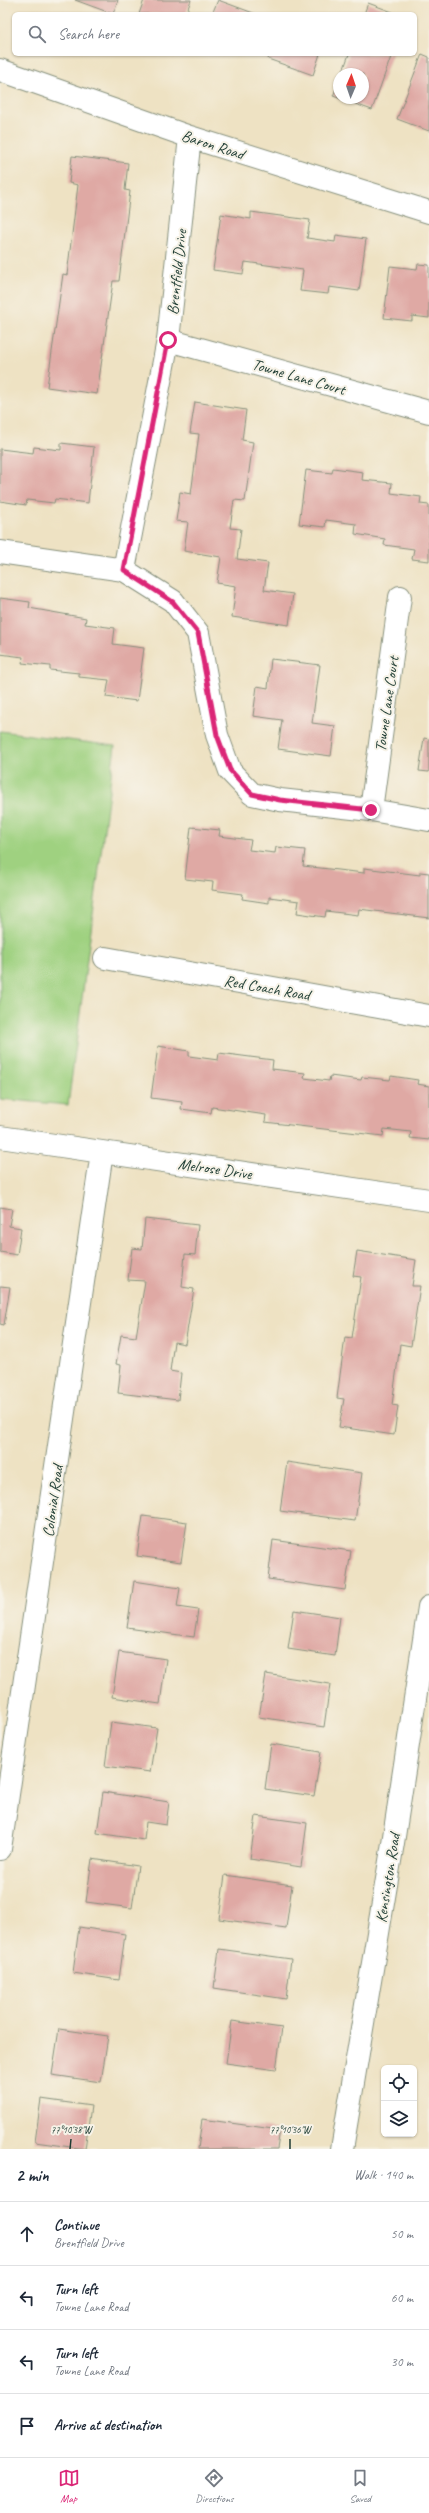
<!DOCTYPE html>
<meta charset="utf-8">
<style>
body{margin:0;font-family:Caveat,sans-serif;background:#f6f6f7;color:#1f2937}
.controls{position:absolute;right:12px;bottom:12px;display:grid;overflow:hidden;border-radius:6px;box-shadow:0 1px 3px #0004}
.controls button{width:36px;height:36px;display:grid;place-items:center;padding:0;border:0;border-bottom:1px solid #e0e1e3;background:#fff;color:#1f2937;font:20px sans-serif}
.compass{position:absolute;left:333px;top:68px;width:36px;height:36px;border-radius:50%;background:#fff;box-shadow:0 1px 3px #0004;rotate:2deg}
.stop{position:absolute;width:12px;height:12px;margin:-9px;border:3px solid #db2777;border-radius:50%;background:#fff}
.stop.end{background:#db2777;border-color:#fff;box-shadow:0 1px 4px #0008}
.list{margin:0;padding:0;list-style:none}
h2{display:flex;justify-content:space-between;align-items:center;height:52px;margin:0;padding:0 16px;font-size:17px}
h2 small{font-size:13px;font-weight:400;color:#747a83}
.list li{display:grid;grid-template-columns:26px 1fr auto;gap:12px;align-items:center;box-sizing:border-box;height:64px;padding:0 16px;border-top:1px solid #e0e1e3}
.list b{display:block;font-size:15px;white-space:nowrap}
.list p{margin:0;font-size:13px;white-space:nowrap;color:#747a83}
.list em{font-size:13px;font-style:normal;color:#747a83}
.icon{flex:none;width:22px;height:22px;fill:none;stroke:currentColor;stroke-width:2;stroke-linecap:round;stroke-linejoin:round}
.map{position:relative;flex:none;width:429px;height:2149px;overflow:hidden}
.search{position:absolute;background:#fff;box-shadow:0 1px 3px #0004;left:12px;right:12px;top:12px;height:44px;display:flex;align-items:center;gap:10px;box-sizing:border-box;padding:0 14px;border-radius:6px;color:#747a83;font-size:15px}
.sheet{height:308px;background:#fff}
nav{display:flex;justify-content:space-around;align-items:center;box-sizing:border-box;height:56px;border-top:1px solid #e0e1e3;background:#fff;font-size:11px;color:#747a83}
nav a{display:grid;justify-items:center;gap:2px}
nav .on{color:#db2777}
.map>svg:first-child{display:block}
.green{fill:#9fd180;stroke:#5f875a}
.building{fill:#dfa9a4}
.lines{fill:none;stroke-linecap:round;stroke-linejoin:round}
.minor-casing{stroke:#86907c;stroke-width:24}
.minor{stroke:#fff;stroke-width:22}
.route{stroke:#db2777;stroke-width:5}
.ticks{fill:none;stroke:#1f3d34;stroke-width:1.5}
.labels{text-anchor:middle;stroke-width:4;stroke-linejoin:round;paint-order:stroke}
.street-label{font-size:16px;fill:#1f3d34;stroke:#f7f3e8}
.ticks-label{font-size:10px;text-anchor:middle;fill:#1f3d34;stroke:#f7f3e8;stroke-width:4;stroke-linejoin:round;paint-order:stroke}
</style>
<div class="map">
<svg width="429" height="2149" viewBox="0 0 429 2149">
<rect width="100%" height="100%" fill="#f7f3e8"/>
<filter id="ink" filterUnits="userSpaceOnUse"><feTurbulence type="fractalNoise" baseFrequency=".025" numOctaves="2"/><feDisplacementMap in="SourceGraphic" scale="8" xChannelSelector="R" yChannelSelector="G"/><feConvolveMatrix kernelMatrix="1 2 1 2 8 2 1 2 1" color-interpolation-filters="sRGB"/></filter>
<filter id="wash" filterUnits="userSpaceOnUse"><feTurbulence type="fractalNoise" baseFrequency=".012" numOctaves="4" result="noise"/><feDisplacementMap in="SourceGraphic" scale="16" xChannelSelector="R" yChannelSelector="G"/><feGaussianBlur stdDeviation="0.9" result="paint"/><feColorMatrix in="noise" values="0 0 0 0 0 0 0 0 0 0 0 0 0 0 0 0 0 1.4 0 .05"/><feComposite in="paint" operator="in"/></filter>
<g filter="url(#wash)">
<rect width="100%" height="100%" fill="#eee2c3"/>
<!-- green -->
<path class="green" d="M0 731 115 746 68 1105 0 1099Z"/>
<g id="blocks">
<!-- building -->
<path class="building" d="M75 0H118L113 14Z
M144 0H191L186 14H139Z
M218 0 256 14H212Z
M368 3 398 14H364Z
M270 54H320L313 75 268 59Z
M349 54H392L372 110 333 96 339 82V98H363V74H342Z
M422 54 429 57V131L397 119Z
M72 156 128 163 125 190 130 191 119 281H113L97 394 47 387 63 274 67 275 78 185 69 183Z
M251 212 310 220 307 238 335 242 336 235 366 239 359 291 329 287 328 294 300 291 303 270 245 262 243 274 213 270 221 214 251 219Z
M418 264 429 265V318L412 316V321L384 318 390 266 417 269Z
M195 402 246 410 242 440 253 442 245 501 234 500 230 528 241 529 237 559 268 563 264 590 293 594 289 625 232 617 236 586 217 583 221 557 184 551 188 522 176 521 180 492 191 494 199 434 190 433Z
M61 443 94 447 88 503 55 499 54 503 27 500 26 505 0 501V449L33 453 34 447 61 450Z
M333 468 363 472 362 480 392 483 391 493 421 497 420 504 429 505V561L412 559 414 549 384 545 385 539 355 534 356 524 326 520 325 527 299 524 306 470 332 473Z
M0 598 30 602 29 608 86 618 85 624 115 628 113 644 144 648 137 701 106 697 109 680 79 677V673L50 670V666L22 663 23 657 0 654Z
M271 659 320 665 312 723 335 726 331 756 278 749 282 720 253 716 257 686 268 688Z
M424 738 429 739V772L419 771Z
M191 827 220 830 219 836 251 840 249 850 275 853 276 847 305 850 303 866 364 873V868L420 875V872L429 873V918L359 909 358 915 326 911 325 917 297 913 299 901 269 897V903L242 899 243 894 212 890 213 882 185 879Z
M158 1046 189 1051V1056L218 1060 219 1053 273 1060 272 1069 305 1073 304 1078 329 1081 330 1076 361 1080 362 1077 390 1080 391 1076 418 1080 417 1084 429 1086V1140L410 1138 411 1132 384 1129 383 1136 265 1122 266 1115 212 1107 211 1113 181 1109 182 1102 151 1098Z
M0 1207 12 1209 9 1226 21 1228 17 1255 0 1252Z
M145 1219 198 1225 195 1255 185 1254 182 1287 194 1289 185 1344 174 1342 170 1371 181 1373 178 1400 118 1393 121 1365 116 1364 121 1335 136 1337 145 1281 128 1280 132 1248 142 1249Z
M357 1251 416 1260 412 1286H420L411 1346 400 1344 392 1405 398 1406 394 1435 339 1427 344 1399 337 1398 345 1337 352 1338 361 1277 353 1276Z
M0 1286 10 1287 4 1325 0 1324Z
M287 1462 362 1473 355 1521 280 1511Z
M143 1516 187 1522 181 1562 137 1556Z
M273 1540 351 1551 345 1590 268 1579Z
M134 1581 180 1588 177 1607 198 1610 194 1637 127 1628Z
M294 1610 340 1617 335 1656 288 1649Z
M119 1652 166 1659 160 1704 112 1697Z
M266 1674 330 1684 324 1727 259 1717Z
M111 1722 157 1728 150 1772 105 1766Z
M271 1744 321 1752 314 1796 265 1789Z
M103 1792 169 1802 166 1825 146 1822 144 1840 97 1833Z
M256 1816 307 1823 301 1867 250 1859Z
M92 1859 138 1866 132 1908 86 1902Z
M225 1875 292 1885 286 1928 219 1919Z
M79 1927 125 1934 119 1980 73 1973Z
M219 1949 291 1959 286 1999 214 1988Z
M232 2021 282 2028 276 2070 226 2063Z
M59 2029 108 2036 101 2082 52 2075Z
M41 2099 91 2106 85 2149 35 2142Z
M202 2119 280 2130 277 2149H198Z"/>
</g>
</g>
<g filter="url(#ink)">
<use href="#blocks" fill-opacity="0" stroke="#86907c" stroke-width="1"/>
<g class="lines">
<defs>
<path id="minor" d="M0 70 190 137 429 212
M168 340 429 412
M0 552 124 570 173 601 198 633 217 735 230 771 252 794 280 800 371 810 429 820
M124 570 168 340 190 137
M371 810 400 597
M105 958 429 1016
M0 1137 429 1200
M0 1849 102 1152
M342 2149 393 1843 429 1607"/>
</defs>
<!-- minor casing -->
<use href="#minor" class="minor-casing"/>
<!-- minor -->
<use href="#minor" class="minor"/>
</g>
</g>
<g class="lines" filter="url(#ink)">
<!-- route -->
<path class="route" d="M168 340 124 570 173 602 198 633 217 735 230 770 252 794 280 800 371 810"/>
</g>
<!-- ticks -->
<path class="ticks" d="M70 2149 71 2139M290 2149V2139"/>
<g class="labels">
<!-- street labels -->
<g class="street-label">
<text transform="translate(213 144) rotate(18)" y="6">Baron Road</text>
<text transform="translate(176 272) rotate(-84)" y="6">Brentfield Drive</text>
<text transform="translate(299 376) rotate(16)" y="6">Towne Lane Court</text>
<text transform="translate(386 704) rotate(-82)" y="6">Towne Lane Court</text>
<text transform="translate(267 987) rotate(10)" y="6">Red Coach Road</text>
<text transform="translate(215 1168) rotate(8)" y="6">Melrose Drive</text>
<text transform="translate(52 1501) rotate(-82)" y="6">Colonial Road</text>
<text transform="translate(387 1878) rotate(-81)" y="6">Kensington Road</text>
</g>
</g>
<g class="ticks-label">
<text x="71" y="2133">77°10'38"W</text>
<text x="290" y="2133">77°10'36"W</text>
</g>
</svg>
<div class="controls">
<button><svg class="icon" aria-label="locate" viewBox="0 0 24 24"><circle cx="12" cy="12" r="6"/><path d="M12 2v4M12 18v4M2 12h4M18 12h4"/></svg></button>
<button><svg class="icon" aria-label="layers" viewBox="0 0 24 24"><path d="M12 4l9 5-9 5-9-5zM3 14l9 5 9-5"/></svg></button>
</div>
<svg class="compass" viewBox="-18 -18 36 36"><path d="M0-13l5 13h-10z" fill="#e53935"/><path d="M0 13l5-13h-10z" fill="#747a83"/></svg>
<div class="stop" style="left:168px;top:340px"></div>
<div class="stop end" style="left:371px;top:810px"></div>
<div class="search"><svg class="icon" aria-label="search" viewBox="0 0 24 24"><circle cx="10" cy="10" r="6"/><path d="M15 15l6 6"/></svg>Search here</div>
</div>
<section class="sheet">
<h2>2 min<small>Walk · 140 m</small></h2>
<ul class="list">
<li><svg class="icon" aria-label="ahead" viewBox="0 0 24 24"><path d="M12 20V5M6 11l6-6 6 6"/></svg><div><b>Continue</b><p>Brentfield Drive</p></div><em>50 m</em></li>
<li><svg class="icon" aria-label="left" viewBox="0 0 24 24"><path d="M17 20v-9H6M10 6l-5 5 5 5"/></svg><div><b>Turn left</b><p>Towne Lane Road</p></div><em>60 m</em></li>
<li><svg class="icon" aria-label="left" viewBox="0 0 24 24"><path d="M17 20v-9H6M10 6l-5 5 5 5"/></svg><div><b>Turn left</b><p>Towne Lane Road</p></div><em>30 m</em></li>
<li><svg class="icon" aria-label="arrive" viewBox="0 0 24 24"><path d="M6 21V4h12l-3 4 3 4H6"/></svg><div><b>Arrive at destination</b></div></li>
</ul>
</section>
<nav>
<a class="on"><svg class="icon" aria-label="map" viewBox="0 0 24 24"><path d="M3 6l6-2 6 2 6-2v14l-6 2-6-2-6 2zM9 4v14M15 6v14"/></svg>Map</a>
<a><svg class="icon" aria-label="directions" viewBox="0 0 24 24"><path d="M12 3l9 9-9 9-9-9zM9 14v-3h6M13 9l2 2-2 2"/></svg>Directions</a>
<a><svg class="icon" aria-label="saved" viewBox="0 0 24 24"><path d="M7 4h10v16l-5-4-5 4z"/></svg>Saved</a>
</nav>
